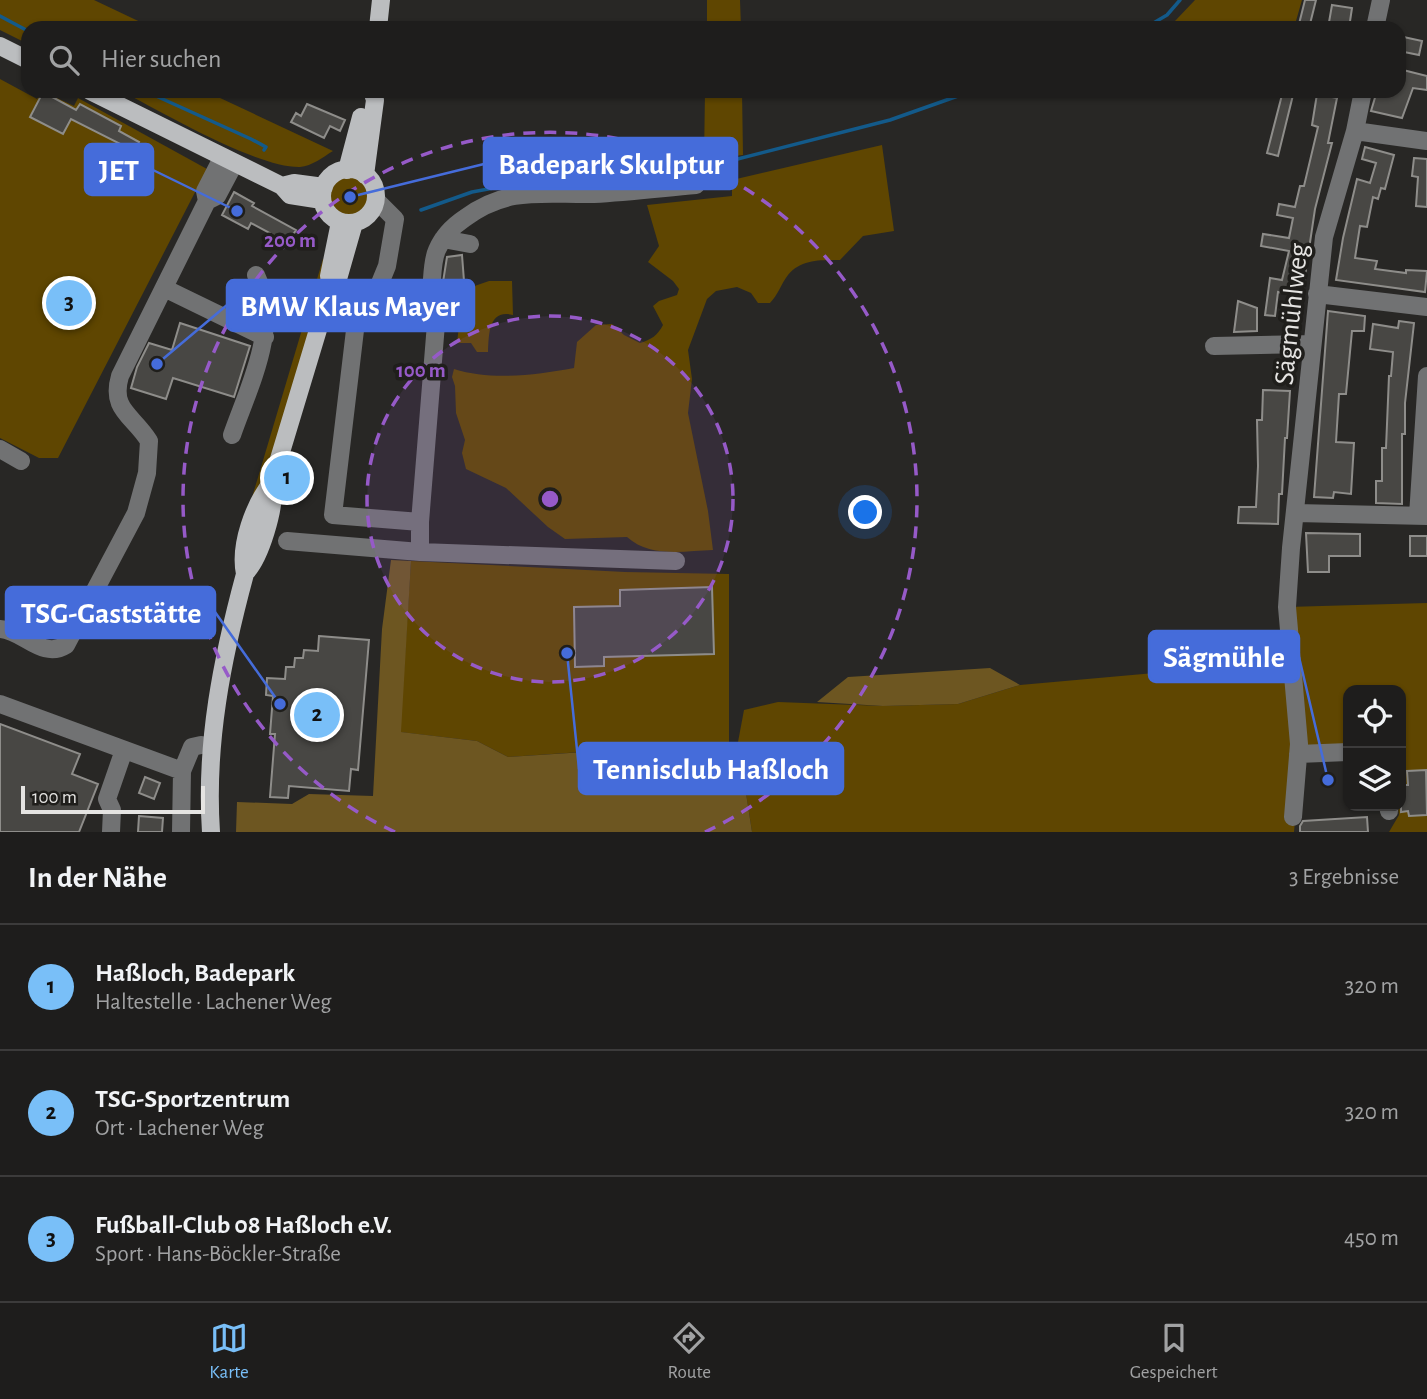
<!DOCTYPE html>
<html lang="de">
<meta charset="utf-8">
<style>
body{margin:0;font-family:"Alegreya Sans",sans-serif;background:#2b2a29;color:#f1f3f6}
.controls{position:absolute;right:21px;bottom:21px;display:grid;overflow:hidden;border-radius:14px;box-shadow:0 2px 5px #0004}
.controls button{width:63px;height:63px;display:grid;place-items:center;padding:0;border:0;border-bottom:2px solid #3c3b3b;background:#1e1d1c;color:#f1f3f6;font:35px sans-serif}
.scale{position:absolute;left:21px;bottom:18px;width:184px;box-sizing:border-box;padding-left:7px;border:4px solid #e5e4e2;border-top:0;font-size:19px;line-height:24px;white-space:nowrap;color:#e5e4e2;-webkit-text-stroke:5px #1f1e1b;paint-order:stroke}
.you{position:absolute;left:866px;top:513px;width:24px;height:24px;margin:-18px;border:5px solid #fff;border-radius:50%;background:#1a73e8;box-shadow:0 0 0 10px #1a73e833}
.badge{display:grid;place-items:center;width:46px;height:46px;border-radius:50%;background:#79bff8;color:#111;font-size:23px;font-weight:700}
.pin{position:absolute;translate:-50% -50%;border:4px solid #fff;box-shadow:0 2px 7px #0006}
.list{margin:0;padding:0;list-style:none}
h2{display:flex;justify-content:space-between;align-items:center;height:91px;margin:0;padding:0 28px;font-size:30px}
h2 small{font-size:23px;font-weight:400;color:#a1a2a3}
.list li{display:grid;grid-template-columns:46px 1fr auto;gap:21px;align-items:center;box-sizing:border-box;height:126px;padding:0 28px;border-top:2px solid #3c3b3b}
.list b{display:block;font-size:26px;white-space:nowrap}
.list p{margin:0;font-size:23px;white-space:nowrap;color:#a1a2a3}
.list em{font-size:23px;font-style:normal;color:#a1a2a3}
.icon{flex:none;width:38px;height:38px;fill:none;stroke:currentColor;stroke-width:2;stroke-linecap:round;stroke-linejoin:round}
.map{position:relative;flex:none;width:1427px;height:832px;overflow:hidden}
.search{position:absolute;background:#1e1d1c;box-shadow:0 2px 5px #0004;left:21px;right:21px;top:21px;height:77px;display:flex;align-items:center;gap:18px;box-sizing:border-box;padding:0 24px;border-radius:21px;color:#a1a2a3;font-size:26px}
.sheet{height:469px;background:#1e1d1c}
nav{display:flex;justify-content:space-around;align-items:center;box-sizing:border-box;height:98px;border-top:2px solid #3c3b3b;background:#1e1d1c;font-size:19px;color:#a1a2a3}
nav a{display:grid;justify-items:center;gap:4px}
nav .on{color:#79bff8}
.map>svg:first-child{display:block}
.green{fill:#5f4601}
.forest{fill:#6d5621}
.lines{fill:none;stroke-linecap:round;stroke-linejoin:round}
.stream{stroke:#135a8a;stroke-width:3.5}
.building{fill:#484744;stroke:#8e8d8a;stroke-width:2}
.minor{stroke:#717273;stroke-width:18}
.major{stroke:#bbbdbf;stroke-width:18}
.ring{fill:none;stroke:#965ac8;stroke-width:3.5;stroke-dasharray:12 9}
.labels{text-anchor:middle;stroke-width:7;stroke-linejoin:round;paint-order:stroke}
.street-label{font-size:28px;fill:#e5e4e2;stroke:#1f1e1b}
.centre{fill:#965ac8;stroke:#1f1e1b;stroke-width:3.5}
.ring-label{font-size:21px;text-anchor:middle;font-weight:bold;fill:#965ac8;stroke:#1f1e1b;stroke-width:7;stroke-linejoin:round;paint-order:stroke}
.leader{fill:none;stroke:#456cda;stroke-width:2.5}
.callout-dot{fill:#456cda;stroke:#1f1e1b;stroke-width:2.5}
.callout{fill:#456cda;stroke:#456cda;stroke-width:2.5}
.callout-label{font-size:30px;text-anchor:middle;font-weight:bold;fill:#fff}
</style>
<div class="map">
<svg width="1427" height="832" viewBox="0 0 1427 832">
<rect width="100%" height="100%" fill="#282725"/>
<!-- green -->
<path class="green" d="M0 0H94L153 28H28V44L0 30Z
M707 0H740L741 28H707Z
M1195 0H1302L1294 28H1164L1175 21Z
M0 79 37 99 42 91 74 106 78 98 207 169 58 458H39L0 438Z
M121 91H221L218 97 333 151C323 157 312 166 300 167 257 168 162 112 121 91Z
M705 91H742L743 155 704 159Z
M882 145 894 231 863 236 840 260C821 260 801 259 788 275 781 284 778 295 770 303H758L751 293 737 287 716 291 707 299 688 350 692 379 688 413 708 511 713 550C684 551 650 558 627 537L565 539 548 527 506 488 466 469 462 453 465 440 456 413 455 386 452 377 454 369C492 381 535 375 574 368L577 342 596 325 612 324 624 335 640 343C651 340 658 335 663 325L653 306 659 301 677 295 679 289 673 281 648 262 659 246 647 205 732 196V180Z
M329 197a20 20 0 1 1 40 0a20 20 0 1 1-40 0Z
M323 259 327 261 319 301 261 494 245 521Z
M489 281H512L513 315C488 309 489 335 488 352H477L471 343H457L463 290Z
M411 561 625 572 729 574V742L508 757 477 741 400 732Z
M1427 603V832H1389L1399 815 1398 806H1401V690H1348V744L1302 747 1294 832H752L738 742 744 710 778 702 883 706 958 704 1020 685 1290 661 1287 607Z"/>
<!-- forest -->
<path class="forest" d="M391 560 411 561 401 732 477 741 508 757 738 742 752 832H236L237 802 292 804 309 794 373 796 382 629Z
M990 668 1020 685 958 704 883 706 817 702 848 677Z"/>
<g class="lines">
<!-- stream -->
<path class="stream" d="M0 16 28 31
M1145 28 1167 15 1180 0
M145 91 251 139 266 147 264 150
M421 210 472 192 560 176 722 163 890 120 972 91"/>
</g>
<!-- building -->
<path class="building" d="M1305 0H1316L1309 28H1298Z
M1332 5 1352 8 1349 28H1328Z
M1399 36 1422 41 1419 55 1399 51Z
M1399 69 1427 76V90L1413 88 1402 118 1371 111 1377 91H1399Z
M1283 91H1294L1278 156 1267 153Z
M43 92 76 110 80 104 121 126 119 131 139 142 134 151 71 119 63 134 30 117Z
M1317 94 1337 98 1328 143H1332L1315 209 1302 296 1278 292 1275 316 1265 315 1270 278 1282 280 1289 251 1261 246 1263 234 1289 238 1293 218 1277 215 1279 204 1295 207 1300 186H1304L1318 127 1312 125Z
M307 104 345 120 340 131 330 126 324 138 291 122 296 113 301 116Z
M1365 147 1394 155 1385 189 1381 188 1378 199 1373 197 1367 227 1360 226 1355 258 1377 261 1375 269 1406 273V270L1427 271 1425 292 1336 280 1343 238 1357 179 1370 183 1376 163 1362 159Z
M1414 158 1427 159V207L1416 206 1418 177 1412 176Z
M234 192 254 203 252 206 296 230 288 243 251 223 248 229 222 215Z
M462 255 464 281 443 282 447 257Z
M1238 301 1257 308V331L1234 332Z
M1328 311 1365 316 1364 331H1352L1346 394H1339L1336 442 1354 443 1351 494 1334 492 1333 498 1314 497Z
M1399 321 1414 323 1405 403V434H1402V504L1376 503V481H1382V448H1386L1389 376H1391L1393 352 1370 349 1373 324 1398 328Z
M180 323 250 346 234 397 173 378 166 399 131 388 137 367 149 343 172 350Z
M1263 390 1290 391 1287 438H1285L1282 494H1279L1278 524 1238 523 1239 507H1256L1258 466 1257 420H1262Z
M1306 533 1360 534V556H1329V572H1308Z
M1410 536H1427V556H1410Z
M712 587 714 654 604 657V666L575 667 574 607 620 606V590Z
M319 636 369 640 358 770 351 769 349 791 289 786 288 798 270 797 275 734H270L273 696 266 695 267 678 285 679 286 667H294L295 658H303L304 650 318 651Z
M0 724 80 754 72 774 98 784 79 832H0Z
M1426 770 1427 815 1409 816 1408 811 1401 812V785H1408L1407 771Z
M145 777 160 783 154 799 139 793Z
M139 816 163 818 162 832H138Z
M1367 817 1368 832H1300V826L1303 821Z"/>
<g class="lines">
<!-- minor -->
<path class="minor" d="M1375 28 1381 0
M1355 131 1427 141
M376 200 395 219 387 266 378 288 358 305 333 515 420 522
M207 201 217 196 234 164
M443 239 470 244
M164 288 265 337
M378 288 438 299 420 522V552
M1317 294 1427 307
M430 298C433 283 431 263 437 250 443 236 453 226 465 218 508 186 544 195 594 194 628 192 662 188 696 185
M1214 346 1312 344
M232 435C249 386 281 326 256 275
M0 449 21 461
M1296 513 1427 516
M1418 516 1427 376
M287 541 420 552 676 561
M0 629C23 630 42 660 66 645L136 513 147 473 149 441C133 415 110 410 120 376L207 201 205 191 222 158
M0 704 182 771 181 832
M1298 754 1348 752
M182 771 192 747 201 745
M1388 806 1389 811
M1293 817 1299 744 1287 607 1291 548 1324 237 1355 131 1363 91
M111 832 112 810 107 799 124 750"/>
<!-- major -->
<path class="major" d="M378 28 381 0
M0 46 28 60
M90 91 282 186 290 195 322 200
M322 196a27 27 0 1 1 54 0a27 27 0 1 1-54 0Z
M347 170 361 117
M365 175 375 100 372 91
M282 186 294 183 324 187
M329 276 340 222
M247 571C261 555 274 510 273 489
M211 832C205 744 222 659 245 574 239 545 254 505 272 482L327 300 334 293 354 223"/>
</g>
<!-- distance rings -->
<circle cx="550" cy="499" r="183" fill="#965ac8" fill-opacity=".12"/>
<g class="ring">
<circle cx="550" cy="499" r="183"/>
<path d="M395 832A367 367 0 1 1 705 832"/>
</g>
<g class="labels">
<!-- street labels -->
<g class="street-label">
<text transform="translate(1290 314) rotate(-84)" y="10">Sägmühlweg</text>
</g>
</g>
<circle cx="550" cy="499" r="10" class="centre"/>
<g class="ring-label">
<text x="290" y="247">200 m</text>
<text x="421" y="377">100 m</text>
</g>
<!-- callouts -->
<path class="leader" d="M350 197L484 164M237 211L153 170M157 364L227 305M280 704L215 612M1328 780L1299 657M567 653L579 769"/>
<g class="callout-dot">
<circle cx="350" cy="197" r="7"/>
<circle cx="237" cy="211" r="7"/>
<circle cx="157" cy="364" r="7"/>
<circle cx="280" cy="704" r="7"/>
<circle cx="1328" cy="780" r="7"/>
<circle cx="567" cy="653" r="7"/>
</g>
<g class="callout">
<rect x="484" y="138" width="253" height="51" rx="7"/>
<rect x="85" y="144" width="68" height="51" rx="7"/>
<rect x="227" y="280" width="247" height="51" rx="7"/>
<rect x="6" y="587" width="209" height="51" rx="7"/>
<rect x="1149" y="631" width="150" height="51" rx="7"/>
<rect x="579" y="743" width="264" height="51" rx="7"/>
</g>
<g class="callout-label">
<text x="611" y="174">Badepark Skulptur</text>
<text x="119" y="180">JET</text>
<text x="350" y="316">BMW Klaus Mayer</text>
<text x="111" y="623">TSG-Gaststätte</text>
<text x="1224" y="667">Sägmühle</text>
<text x="711" y="779">Tennisclub Haßloch</text>
</g>
</svg>
<div class="controls">
<button><svg class="icon" aria-label="locate" viewBox="0 0 24 24"><circle cx="12" cy="12" r="6"/><path d="M12 2v4M12 18v4M2 12h4M18 12h4"/></svg></button>
<button><svg class="icon" aria-label="layers" viewBox="0 0 24 24"><path d="M12 4l9 5-9 5-9-5zM3 14l9 5 9-5"/></svg></button>
</div>
<div class="scale">100 m</div>
<div class="you"></div>
<div class="pin badge" style="left:287px;top:478px">1</div>
<div class="pin badge" style="left:317px;top:715px">2</div>
<div class="pin badge" style="left:69px;top:303px">3</div>
<div class="search"><svg class="icon" aria-label="search" viewBox="0 0 24 24"><circle cx="10" cy="10" r="6"/><path d="M15 15l6 6"/></svg>Hier suchen</div>
</div>
<section class="sheet">
<h2>In der Nähe<small>3 Ergebnisse</small></h2>
<ul class="list">
<li><span class="badge">1</span><div><b>Haßloch, Badepark</b><p>Haltestelle · Lachener Weg</p></div><em>320 m</em></li>
<li><span class="badge">2</span><div><b>TSG-Sportzentrum</b><p>Ort · Lachener Weg</p></div><em>320 m</em></li>
<li><span class="badge">3</span><div><b>Fußball-Club 08 Haßloch e.V.</b><p>Sport · Hans-Böckler-Straße</p></div><em>450 m</em></li>
</ul>
</section>
<nav>
<a class="on"><svg class="icon" aria-label="map" viewBox="0 0 24 24"><path d="M3 6l6-2 6 2 6-2v14l-6 2-6-2-6 2zM9 4v14M15 6v14"/></svg>Karte</a>
<a><svg class="icon" aria-label="directions" viewBox="0 0 24 24"><path d="M12 3l9 9-9 9-9-9zM9 14v-3h6M13 9l2 2-2 2"/></svg>Route</a>
<a><svg class="icon" aria-label="saved" viewBox="0 0 24 24"><path d="M7 4h10v16l-5-4-5 4z"/></svg>Gespeichert</a>
</nav>
